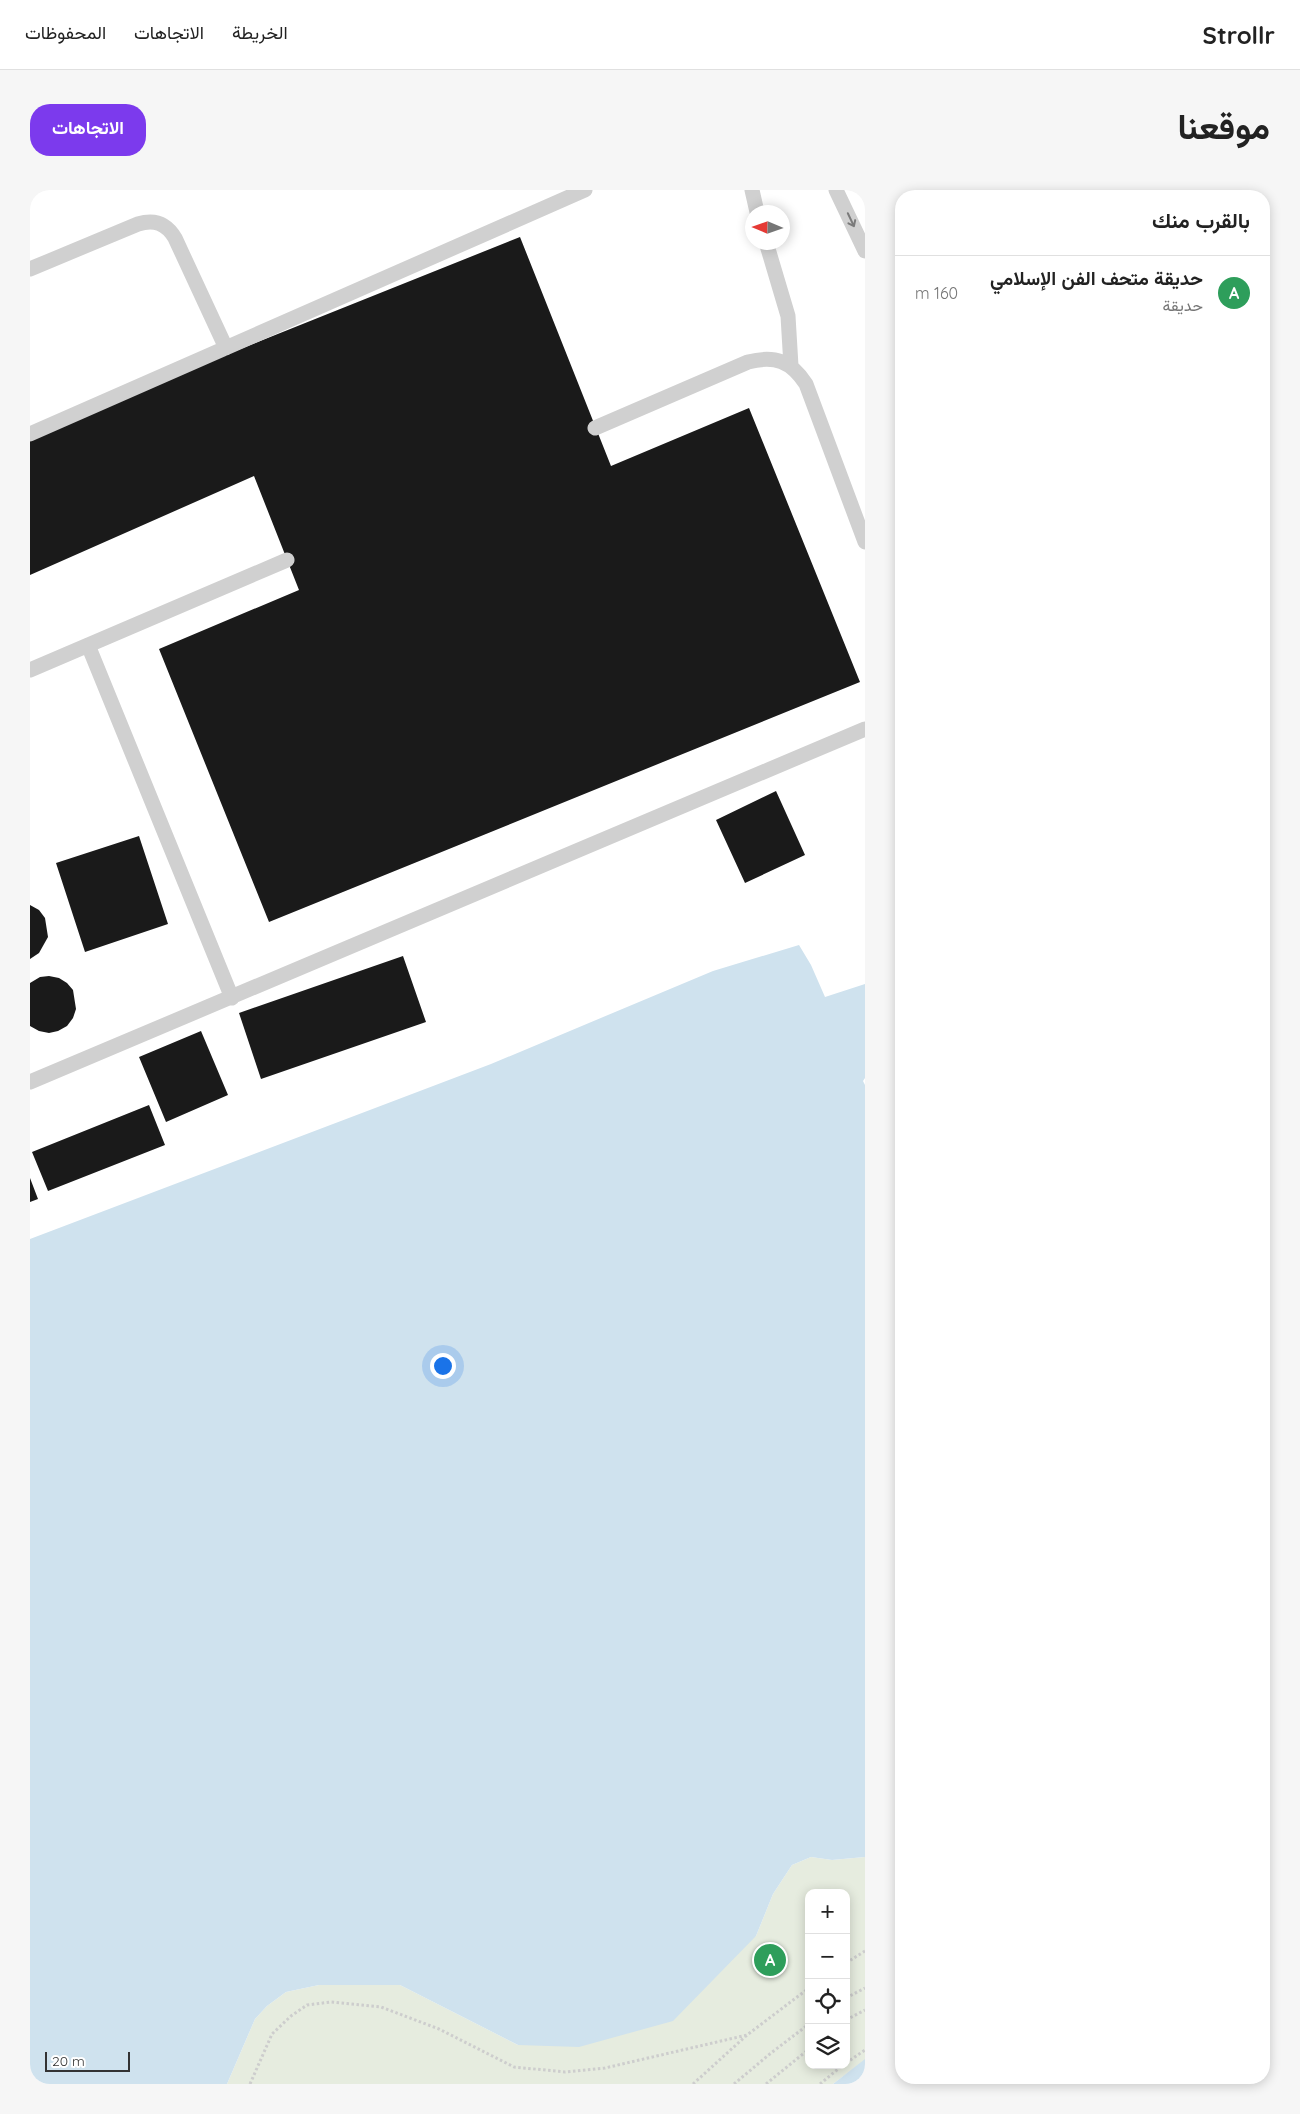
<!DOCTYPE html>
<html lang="ar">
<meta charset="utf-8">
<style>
body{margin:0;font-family:Quicksand,Vazirmatn,sans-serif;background:#f6f6f6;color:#222;direction:rtl}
.controls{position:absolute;right:15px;bottom:15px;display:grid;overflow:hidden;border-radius:10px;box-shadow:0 2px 12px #0003}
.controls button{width:45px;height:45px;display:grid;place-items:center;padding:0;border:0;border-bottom:1px solid #e0e0e0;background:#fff;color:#222;font:25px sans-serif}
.compass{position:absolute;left:715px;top:15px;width:45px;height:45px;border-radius:50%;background:#fff;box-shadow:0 2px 12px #0003;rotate:272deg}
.scale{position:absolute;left:15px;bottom:12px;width:85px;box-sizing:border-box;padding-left:5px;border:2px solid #333;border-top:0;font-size:14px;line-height:18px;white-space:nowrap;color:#333;-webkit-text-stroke:4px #fff;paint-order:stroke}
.you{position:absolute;left:412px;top:1175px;width:18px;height:18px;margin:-12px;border:4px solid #fff;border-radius:50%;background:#1a73e8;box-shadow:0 0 0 8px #1a73e833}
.badge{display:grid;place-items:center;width:32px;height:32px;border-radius:50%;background:#7c3aed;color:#fff;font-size:16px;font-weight:700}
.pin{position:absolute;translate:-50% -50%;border:2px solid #fff;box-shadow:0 1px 5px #0006}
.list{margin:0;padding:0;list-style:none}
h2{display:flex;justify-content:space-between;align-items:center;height:65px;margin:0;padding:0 20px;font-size:21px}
h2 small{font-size:16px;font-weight:400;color:#767676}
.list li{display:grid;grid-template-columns:32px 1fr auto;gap:15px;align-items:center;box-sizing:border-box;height:75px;padding:0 20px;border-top:1px solid #e0e0e0}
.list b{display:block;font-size:19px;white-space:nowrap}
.list p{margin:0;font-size:16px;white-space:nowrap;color:#767676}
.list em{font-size:16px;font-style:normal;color:#767676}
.icon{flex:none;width:28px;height:28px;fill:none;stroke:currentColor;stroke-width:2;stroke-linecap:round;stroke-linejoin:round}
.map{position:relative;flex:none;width:835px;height:1894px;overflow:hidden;direction:ltr;border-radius:20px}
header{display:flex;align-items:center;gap:30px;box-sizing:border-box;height:70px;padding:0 25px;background:#fff;border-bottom:1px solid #e0e0e0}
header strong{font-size:24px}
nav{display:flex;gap:28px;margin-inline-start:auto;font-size:18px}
.intro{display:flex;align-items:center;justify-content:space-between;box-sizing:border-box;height:120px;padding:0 30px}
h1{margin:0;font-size:35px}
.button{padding:12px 22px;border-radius:20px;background:#7c3aed;color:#fff;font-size:18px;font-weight:700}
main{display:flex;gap:30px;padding:0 30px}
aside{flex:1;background:#fff;border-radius:20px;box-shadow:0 2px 12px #0003}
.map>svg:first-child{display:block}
.green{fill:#e6ecdf;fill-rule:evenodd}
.water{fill:#cfe2ee}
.building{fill:#1a1a1a}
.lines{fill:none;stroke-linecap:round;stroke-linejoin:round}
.path{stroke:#cdcdcd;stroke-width:3;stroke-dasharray:2.5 2.5;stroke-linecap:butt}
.lane{stroke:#d0d0d0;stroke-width:15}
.oneway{stroke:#7a7a7a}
</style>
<header>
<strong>Strollr</strong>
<nav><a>الخريطة</a><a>الاتجاهات</a><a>المحفوظات</a></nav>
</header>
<div class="intro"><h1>موقعنا</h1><a class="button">الاتجاهات</a></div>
<main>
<aside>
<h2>بالقرب منك<small></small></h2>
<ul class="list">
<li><span class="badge" style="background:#2e9e5b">A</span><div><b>حديقة متحف الفن الإسلامي</b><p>حديقة</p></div><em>160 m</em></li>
</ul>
</aside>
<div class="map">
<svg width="835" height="1894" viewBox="0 0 835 1894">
<rect width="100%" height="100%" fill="#fff"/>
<!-- green -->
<path class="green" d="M781 1667 802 1670 835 1667V1870L803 1894H197L225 1829 237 1816 256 1802 289 1795H370L488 1855 726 1746 743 1704 762 1675ZM779 1703H816V1875H779Z"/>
<!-- water -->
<path class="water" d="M769 755 781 775 795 807 835 794V888L833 891 835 895V1667L802 1670 781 1667 762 1675 743 1704 726 1746 643 1831 549 1857 488 1855 370 1795H289L256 1802 237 1816 225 1829 197 1894H0V1049L461 874 683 781Z
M835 1869V1894H803Z"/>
<!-- building -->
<path class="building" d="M490 47 581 276 719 218 830 492 239 732 129 459 269 400 224 286 0 385V251L178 172Z
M746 601 775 665 715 693 686 630Z
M109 646 138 734 55 762 26 673Z
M0 715 9 720 15 728 18 747 9 763 0 769Z
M373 766 396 832 231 889 209 823Z
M19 786 29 788 37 793 43 800 46 819 43 828 37 836 28 841 19 843 9 841 0 836V793L10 787Z
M171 841 198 905 136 932 109 867Z
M119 915 135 955 18 1001 2 962Z
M0 988 8 1009 0 1012Z"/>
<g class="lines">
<!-- path -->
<path class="path" d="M816 1773 835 1761
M816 1808 835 1798
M816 1830 835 1820
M816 1873 835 1860
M220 1894 242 1844 261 1826 277 1815 301 1812 351 1817 409 1839 484 1877 535 1882 575 1878 717 1845
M663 1894 717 1845 779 1798
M704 1894 741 1863 779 1834
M736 1894 779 1859
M790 1894 813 1875"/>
<!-- lane -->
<path class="lane" d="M722 0 727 22
M806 0 835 61
M736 52 758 126 761 176
M0 79 108 34C124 29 136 33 145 48L196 158
M565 238 718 172C745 165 761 171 776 194L835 352
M0 244 555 0
M58 455 202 808
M0 480 257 370
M0 892 835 539"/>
</g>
<!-- one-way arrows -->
<defs><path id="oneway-shaft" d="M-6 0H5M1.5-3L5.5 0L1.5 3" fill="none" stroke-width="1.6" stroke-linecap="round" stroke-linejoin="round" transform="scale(1.25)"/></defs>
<use class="oneway" href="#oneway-shaft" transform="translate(821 30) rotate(65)"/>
</svg>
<div class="controls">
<button>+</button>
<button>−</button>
<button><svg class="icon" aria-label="locate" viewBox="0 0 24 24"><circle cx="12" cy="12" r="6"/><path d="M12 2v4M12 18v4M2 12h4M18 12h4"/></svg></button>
<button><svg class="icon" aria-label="layers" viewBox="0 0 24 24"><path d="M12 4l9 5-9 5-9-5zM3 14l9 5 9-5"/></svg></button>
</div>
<svg class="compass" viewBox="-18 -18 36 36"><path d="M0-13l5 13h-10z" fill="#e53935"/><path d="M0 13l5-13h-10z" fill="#767676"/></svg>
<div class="scale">20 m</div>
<div class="you"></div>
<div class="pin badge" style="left:740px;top:1770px;background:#2e9e5b">A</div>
</div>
</main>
